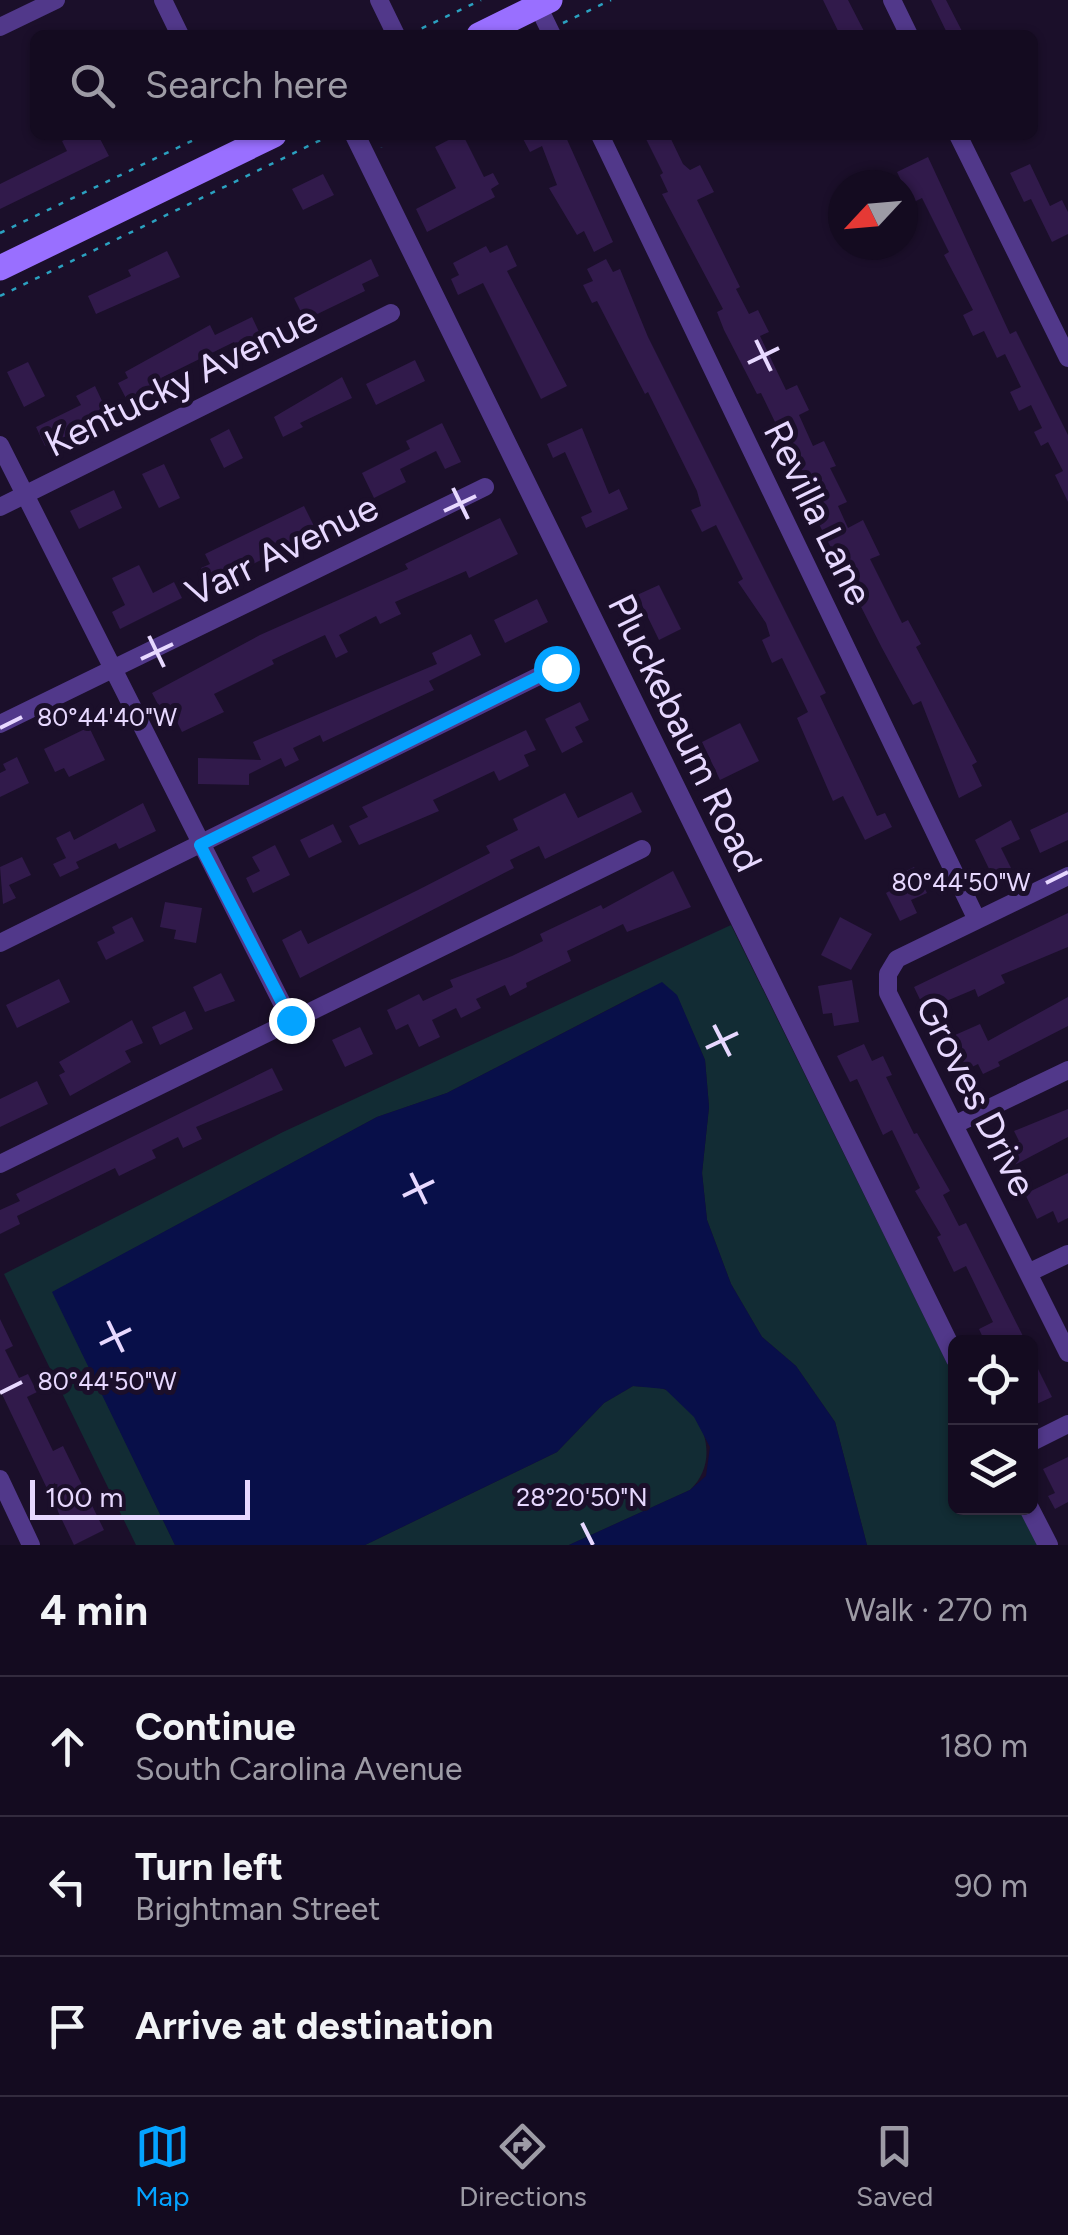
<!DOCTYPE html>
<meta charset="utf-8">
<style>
body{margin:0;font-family:Figtree,sans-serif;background:#1d1429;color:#f1f3f6}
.controls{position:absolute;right:30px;bottom:30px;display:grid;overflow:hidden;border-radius:15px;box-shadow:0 2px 8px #0004}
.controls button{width:90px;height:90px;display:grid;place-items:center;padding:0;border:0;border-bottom:2px solid #332b3e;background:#140b20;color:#f1f3f6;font:50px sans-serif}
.compass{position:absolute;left:828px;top:170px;width:90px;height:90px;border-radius:50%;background:#140b20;box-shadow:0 2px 8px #0004;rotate:244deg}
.scale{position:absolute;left:30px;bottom:25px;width:220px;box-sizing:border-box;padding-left:10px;border:5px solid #e7d8ff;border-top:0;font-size:28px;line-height:35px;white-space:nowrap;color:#e7d8ff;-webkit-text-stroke:8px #1b0f2a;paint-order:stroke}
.stop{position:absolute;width:30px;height:30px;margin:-22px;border:8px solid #04a3ff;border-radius:50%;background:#fff}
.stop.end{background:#04a3ff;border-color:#fff;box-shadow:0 2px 10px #0008}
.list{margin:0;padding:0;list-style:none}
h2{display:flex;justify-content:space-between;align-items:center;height:130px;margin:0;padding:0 40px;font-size:42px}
h2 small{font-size:32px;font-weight:400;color:#9d9ba5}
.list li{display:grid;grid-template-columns:65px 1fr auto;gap:30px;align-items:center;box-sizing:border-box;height:140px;padding:0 40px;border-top:2px solid #332b3e}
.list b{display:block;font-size:38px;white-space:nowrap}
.list p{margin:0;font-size:32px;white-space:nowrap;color:#9d9ba5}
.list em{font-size:32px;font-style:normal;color:#9d9ba5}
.icon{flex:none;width:55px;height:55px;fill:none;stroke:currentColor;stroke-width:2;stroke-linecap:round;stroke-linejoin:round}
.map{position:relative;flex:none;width:1068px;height:1545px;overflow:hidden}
.search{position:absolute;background:#140b20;box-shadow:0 2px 8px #0004;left:30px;right:30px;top:30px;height:110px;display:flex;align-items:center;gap:25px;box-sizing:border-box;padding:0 35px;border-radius:15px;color:#9d9ba5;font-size:38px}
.sheet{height:550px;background:#140b20}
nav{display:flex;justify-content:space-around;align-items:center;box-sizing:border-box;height:140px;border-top:2px solid #332b3e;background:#140b20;font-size:28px;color:#9d9ba5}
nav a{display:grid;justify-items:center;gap:5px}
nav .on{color:#04a3ff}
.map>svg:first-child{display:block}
.green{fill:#122c34}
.water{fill:#080f49}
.building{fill:#311a4b}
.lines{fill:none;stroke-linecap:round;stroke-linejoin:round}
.path{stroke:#2ba1c0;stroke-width:2.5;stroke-dasharray:5 8;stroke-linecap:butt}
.minor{stroke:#51388a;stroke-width:18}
.tertiary{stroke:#51388a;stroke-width:20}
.secondary{stroke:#996fff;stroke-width:25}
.route{stroke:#04a3ff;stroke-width:12}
.ticks{fill:none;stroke:#e7d8ff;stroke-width:4}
.labels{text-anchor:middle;stroke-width:10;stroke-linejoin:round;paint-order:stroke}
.street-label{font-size:38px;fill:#e7d8ff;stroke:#1b0f2a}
.ticks-label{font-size:25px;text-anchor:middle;fill:#e7d8ff;stroke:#1b0f2a;stroke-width:10;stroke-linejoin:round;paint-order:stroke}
</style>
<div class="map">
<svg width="1068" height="1545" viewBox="0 0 1068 1545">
<rect width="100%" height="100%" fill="#1b0f2a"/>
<!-- green -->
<path class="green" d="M731 925 955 1379 956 1508H1020L1039 1545H867L835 1422 796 1366 762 1337 731 1284 707 1220 702 1173 709 1107 705 1060 677 996 646 990 447 1093 377 1117 53 1292 175 1545H136L4 1274 283 1132Z
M633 1386C642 1387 658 1386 666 1390 704 1409 722 1460 690 1490L569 1545H365L557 1452 604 1403Z"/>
<!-- water -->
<path class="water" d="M662 982 677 995 705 1060 709 1107 702 1173 707 1220 731 1284 762 1337 796 1366 835 1422 867 1545H569L690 1490 706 1476 710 1447 694 1417 665 1389 633 1386 604 1403 557 1452 365 1545H175L52 1292 377 1117 447 1093Z"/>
<!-- building -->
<path class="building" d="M823 0H848L866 35H840Z
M931 0H946L964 35H948Z
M74 135H98L109 156 0 209V184L67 151 62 141Z
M458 135H463L484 177 493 173 499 184 491 189 495 197 427 232 416 209 456 188 435 147Z
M521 135H565L613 242 594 252 584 231 577 235 549 188 557 185 542 146 530 152Z
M644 135H669L683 164 690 170 700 165 714 192 697 200 740 287 736 289 749 314 758 310 769 332 760 336 786 390 797 385 809 410 799 415 813 446 824 441 836 466 830 468 847 502 838 506 848 528 863 520 880 555 870 559 902 623 908 620 921 644 916 647 977 762 972 765 982 786 959 798 921 701 913 705 882 648 792 471 783 448 787 447 761 393 757 394 724 330 717 312 723 309 662 194 668 192 660 175 663 173Z
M928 157 1010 334 1016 331 1068 435V502L1055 475 1063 471 1048 442 1041 446 1034 432 1042 428 1031 405 1019 411 1010 392 1021 387 1005 354 997 358 984 331 973 336 963 315 973 310 944 255 949 252 922 198 912 203 897 172Z
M1030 164 1050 206 1062 200 1068 212V234L1052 242 1031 199 1024 202 1010 173Z
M323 174 334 195 303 210 292 189Z
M507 245 517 266 507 271 567 386 541 399 483 283 458 295 451 279 459 275 453 263 486 246 490 253Z
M167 251 180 277 96 314 88 296 131 276 128 270Z
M371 259 379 276 362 284 365 291 305 320 294 298Z
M606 259 613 272 620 269 648 337 826 693 820 696 863 786 877 816 885 813 892 827 865 840 843 796 833 801 797 718 808 712 782 658 772 663 762 640 770 636 766 623 738 582 743 579 716 525 702 532 691 510 701 506 697 491 648 392 645 394 597 301 592 303 583 285 593 281 587 269Z
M252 317 260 334 250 339 253 345 239 352 234 342 161 378 165 386 129 404 118 383 128 378 125 372 210 325 215 335Z
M415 360 425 381 376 405 366 384Z
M28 362 45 396 24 407 7 372Z
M342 377 352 398 300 423 303 427 283 437 274 417Z
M95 386 109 416 45 446 36 427 81 405 76 396Z
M442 423 461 462 445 469 436 451 400 469 406 482 374 498 362 473 410 449 406 441Z
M582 428 609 494 619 489 628 509 586 528 581 517 592 512 565 452 553 458 547 444Z
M229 429 243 458 224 468 210 439Z
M164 464 180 498 159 508 142 474Z
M114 490 122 508 79 529 70 511Z
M304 506 317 532 209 586 201 568 210 564 205 554Z
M500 518 518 554 469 578 466 571 395 602 401 614 380 624 376 616 339 635 348 652 336 658 325 635 272 660 274 664 214 694 224 712 182 732 172 712 164 716 152 693 260 635 408 569 405 564Z
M139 565 153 593 174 582 182 598 120 629 112 612 125 605 112 578Z
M659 585 681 629 659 640 637 595Z
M537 599 548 622 505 643 494 620Z
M471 634 481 655 429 681 434 690 323 742 320 735 293 748 299 760 285 767 281 758 249 774V785L198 784V758L261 760 253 742 437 664 432 653Z
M580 702 589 720 575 727 583 742 562 753 545 719Z
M740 723 759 761 720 780 702 742Z
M89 727 105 760 69 777 64 768 55 772 44 749Z
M526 730 536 750 524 755 529 766 499 781 494 771 433 800 439 811 359 845 349 826 368 817 362 807Z
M17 757 29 783 0 797V773L6 770 3 764Z
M632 792 642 812 545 859 539 846 510 860 514 868 300 978 282 940 301 930 308 944 418 890 490 853 486 846 518 830 513 819 565 793 578 818Z
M143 803 156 831 119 849 116 843 76 862 79 868 60 877 53 864 66 858 56 838 70 831 74 840Z
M1068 812V840L1040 853 1030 830Z
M1011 820 1020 839 1001 848 1011 868 993 877 975 840Z
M333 824 342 842 309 858 300 840Z
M275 845 290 875 253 893 246 878 260 871 252 857Z
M22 857 31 875 9 885 16 898 3 904 0 867Z
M914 867 927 893 911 900 917 913 900 921 886 893 897 887 892 878Z
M673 871 691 907 627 932 623 924 567 951 571 961 526 983 527 987 510 996 505 985 476 999 481 1008 461 1018 456 1008 432 1020 440 1037 419 1047 408 1024 396 1030 387 1010 419 994 423 1001 453 987 450 980 512 956 543 941 540 934 601 905 603 909Z
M165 902 202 908 196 943 174 939 176 930 160 927Z
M1068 913V947L1001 975 1005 983 978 997 975 989 925 1010 914 987Z
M132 917 144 941 106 960 97 942 115 933 112 927Z
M840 917 872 934 851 970 821 955Z
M221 973 235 1001 205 1012 193 987Z
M59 979 70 1002 17 1028 6 1005Z
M852 980 859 1022 834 1026 832 1013 823 1014 818 986Z
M1068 997V1026L998 1062 1000 1066 983 1074 978 1064 962 1072 953 1052 961 1048 955 1035 980 1024 988 1041Z
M185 1011 193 1029 160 1045 152 1027Z
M132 1020 143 1043 125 1051 131 1062 70 1096 59 1075 65 1072 59 1062Z
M360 1027 373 1054 345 1067 332 1040Z
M864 1044 872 1061 883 1056 892 1075 886 1077 914 1134 917 1133 950 1191 943 1195 959 1226 966 1223 1026 1342H985L979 1329 993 1322 966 1266 954 1272 937 1237 941 1235 915 1191 920 1188 892 1130 883 1135 857 1079 850 1082 837 1056Z
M272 1068 283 1090 196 1127 202 1139 183 1148 178 1137 152 1150 156 1158 119 1176 115 1168 17 1216 20 1224 0 1234V1210L20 1201 16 1194Z
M37 1081 48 1104 0 1127V1099Z
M1068 1109V1137L1011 1167 1002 1149 1019 1141 1014 1131Z
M1068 1173V1218L1058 1223 1053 1211 1037 1219 1025 1194Z
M0 1319 13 1346 5 1350 19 1378 28 1374 37 1392 27 1397 53 1451 63 1446 104 1530 74 1545 0 1390Z
M1030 1353 1052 1397 1030 1407Z
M1068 1457V1502L1055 1509 1048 1496 1055 1493 1043 1469Z"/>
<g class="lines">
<!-- path -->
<path class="path" d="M563 23 611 0
M410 34 481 0
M380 135 381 148
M0 233 204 135
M0 296 331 135"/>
<!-- minor -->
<path class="minor" d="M163 0 180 35
M379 0 396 35
M892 0 909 35
M538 6 552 35
M0 27 56 0
M600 135 977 920
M958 135 1068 358
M0 445 291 1021
M0 507 391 313
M0 724 485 487
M1068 876 897 959 888 974V993L1068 1353
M0 943 555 668
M954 1125 1068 1070
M0 1164 642 849
M1028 1273 1068 1254
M1030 1443 1068 1424
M0 1479 31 1545"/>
<!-- tertiary -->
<path class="tertiary" d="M355 135 956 1359
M1029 1508 1048 1545"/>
<!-- secondary -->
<path class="secondary" d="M479 35 550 0
M0 268 274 135"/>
</g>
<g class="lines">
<!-- route -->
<path class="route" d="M291 1020 200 845 556 668"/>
</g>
<!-- ticks -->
<path class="ticks" d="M756 340 771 371M748 363 779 348M453 488 468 519M444 511 476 496M149 636 164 667M141 659 173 644M0 728 22 717M1046 883 1068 872M714 1025 730 1056M706 1048 738 1033M411 1173 426 1204M403 1196 434 1181M108 1321 123 1352M100 1344 131 1329M0 1393 22 1382M582 1523 593 1545"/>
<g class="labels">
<!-- street labels -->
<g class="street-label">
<text transform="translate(181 381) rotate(-26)" y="13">Kentucky Avenue</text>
<text transform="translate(818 513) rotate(64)" y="13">Revilla Lane</text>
<text transform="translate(282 550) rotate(-26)" y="13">Varr Avenue</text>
<text transform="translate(685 733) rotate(64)" y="13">Pluckebaum Road</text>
<text transform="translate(976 1096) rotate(63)" y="13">Groves Drive</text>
</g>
</g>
<g class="ticks-label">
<text x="107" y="726">80°44'40"W</text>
<text x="961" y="891">80°44'50"W</text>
<text x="107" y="1390">80°44'50"W</text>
<text x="582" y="1506">28°20'50"N</text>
</g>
</svg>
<div class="controls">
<button><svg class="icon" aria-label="locate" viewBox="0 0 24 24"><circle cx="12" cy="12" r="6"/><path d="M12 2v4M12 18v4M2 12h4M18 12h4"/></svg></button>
<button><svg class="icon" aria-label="layers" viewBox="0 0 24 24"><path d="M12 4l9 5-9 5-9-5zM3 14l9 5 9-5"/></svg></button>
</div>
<svg class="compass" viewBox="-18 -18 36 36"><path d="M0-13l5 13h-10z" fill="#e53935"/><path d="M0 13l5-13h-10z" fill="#9d9ba5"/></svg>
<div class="scale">100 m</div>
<div class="stop" style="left:556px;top:668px"></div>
<div class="stop end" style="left:291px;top:1020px"></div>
<div class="search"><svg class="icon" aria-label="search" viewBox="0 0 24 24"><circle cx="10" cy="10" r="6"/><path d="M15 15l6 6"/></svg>Search here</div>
</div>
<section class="sheet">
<h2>4 min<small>Walk · 270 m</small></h2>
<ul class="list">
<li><svg class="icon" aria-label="ahead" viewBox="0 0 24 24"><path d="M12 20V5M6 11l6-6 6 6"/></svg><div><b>Continue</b><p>South Carolina Avenue</p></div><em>180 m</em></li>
<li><svg class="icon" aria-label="left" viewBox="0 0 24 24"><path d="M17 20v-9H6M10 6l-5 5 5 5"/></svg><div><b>Turn left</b><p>Brightman Street</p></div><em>90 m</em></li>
<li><svg class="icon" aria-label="arrive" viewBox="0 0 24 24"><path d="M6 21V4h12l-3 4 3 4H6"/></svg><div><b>Arrive at destination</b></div></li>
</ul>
</section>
<nav>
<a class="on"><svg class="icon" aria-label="map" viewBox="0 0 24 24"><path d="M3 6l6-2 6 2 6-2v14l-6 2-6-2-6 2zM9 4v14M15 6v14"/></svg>Map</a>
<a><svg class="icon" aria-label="directions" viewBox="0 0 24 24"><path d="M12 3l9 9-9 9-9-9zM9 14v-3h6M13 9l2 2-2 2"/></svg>Directions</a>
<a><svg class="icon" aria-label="saved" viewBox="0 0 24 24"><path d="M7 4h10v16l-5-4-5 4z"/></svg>Saved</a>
</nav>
